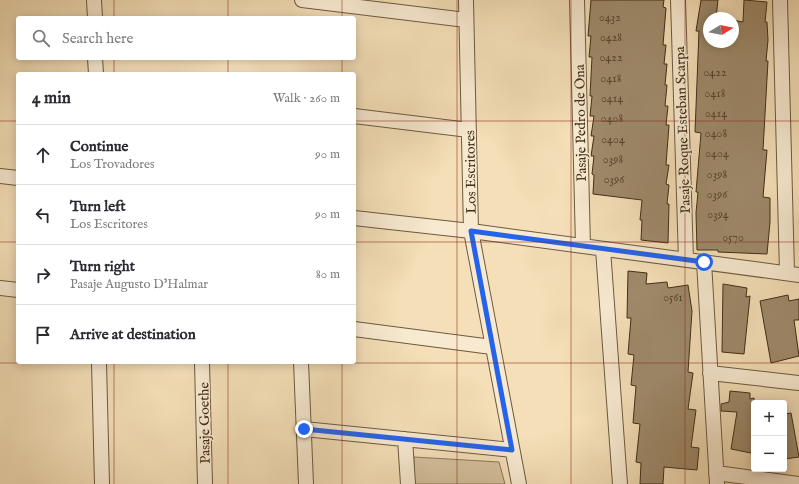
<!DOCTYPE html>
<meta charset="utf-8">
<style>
body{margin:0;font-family:"IM FELL English",serif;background:#f2f2f3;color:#2b2b33}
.controls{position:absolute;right:12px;bottom:12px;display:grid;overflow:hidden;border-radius:4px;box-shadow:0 2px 10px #0003}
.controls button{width:36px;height:36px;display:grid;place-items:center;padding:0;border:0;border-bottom:1px solid #e1e1e2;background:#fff;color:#2b2b33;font:20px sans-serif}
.compass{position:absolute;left:703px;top:12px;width:36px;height:36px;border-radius:50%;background:#fff;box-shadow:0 2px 10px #0003;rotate:80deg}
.stop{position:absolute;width:12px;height:12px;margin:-9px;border:3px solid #2563eb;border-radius:50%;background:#fff}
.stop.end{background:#2563eb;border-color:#fff;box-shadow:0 1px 4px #0008}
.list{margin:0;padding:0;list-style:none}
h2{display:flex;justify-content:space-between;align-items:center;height:52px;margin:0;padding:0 16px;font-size:17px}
h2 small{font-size:13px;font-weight:400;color:#7c7c81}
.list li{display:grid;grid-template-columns:26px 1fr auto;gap:12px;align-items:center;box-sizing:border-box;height:60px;padding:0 16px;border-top:1px solid #e1e1e2}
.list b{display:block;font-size:15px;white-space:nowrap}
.list p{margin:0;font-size:13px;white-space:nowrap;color:#7c7c81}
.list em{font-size:13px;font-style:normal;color:#7c7c81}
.icon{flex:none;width:22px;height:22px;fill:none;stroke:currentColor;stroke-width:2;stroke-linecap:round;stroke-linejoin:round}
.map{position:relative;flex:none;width:799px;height:484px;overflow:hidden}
.search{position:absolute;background:#fff;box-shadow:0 2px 10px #0003;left:16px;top:16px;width:340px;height:44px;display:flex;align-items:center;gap:10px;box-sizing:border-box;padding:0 14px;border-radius:4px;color:#7c7c81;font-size:15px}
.panel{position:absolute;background:#fff;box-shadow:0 2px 10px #0003;left:16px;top:72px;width:340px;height:292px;border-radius:4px}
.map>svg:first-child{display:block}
.green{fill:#d5c19d;stroke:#8a785a}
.building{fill:#9e8a6b;stroke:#402e17}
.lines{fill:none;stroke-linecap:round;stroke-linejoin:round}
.street-casing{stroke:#6d5a3f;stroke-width:16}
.street{stroke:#f8ead1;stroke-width:14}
.route{stroke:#2563eb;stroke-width:5}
.grid{fill:none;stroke:#8f2418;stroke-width:1;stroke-opacity:0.55}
.labels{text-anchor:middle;stroke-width:3;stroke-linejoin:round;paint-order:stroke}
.number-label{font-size:12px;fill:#58452c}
.street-label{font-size:14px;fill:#402e17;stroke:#f8ead1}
</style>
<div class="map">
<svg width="799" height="484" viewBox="0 0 799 484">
<rect width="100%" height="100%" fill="#f4dfb8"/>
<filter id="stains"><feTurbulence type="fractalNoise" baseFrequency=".005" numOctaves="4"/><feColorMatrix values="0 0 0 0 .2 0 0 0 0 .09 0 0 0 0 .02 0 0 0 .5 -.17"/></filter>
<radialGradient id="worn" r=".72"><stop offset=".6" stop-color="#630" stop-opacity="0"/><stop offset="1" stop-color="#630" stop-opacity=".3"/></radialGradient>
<!-- green -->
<path class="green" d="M414 457 499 462 505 484H414Z"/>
<!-- building -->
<path class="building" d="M591 0H664L663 7 666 8 663 45H666L664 64H667L665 85H667L665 106H668L666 125H669L666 165H669L666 184 669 185 667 204H669L668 243 641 240 642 220H640L642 200 593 194 594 175 592 174 594 156H591L594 136H591L594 116H590L592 96H590L592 57H589L591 36H588Z
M701 0H718L716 18H709V42H733V20L743 22 744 0 767 2 765 22H767L768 40 766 61H768L763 150H767L763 197 770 198V222L767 254 718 252V250H697L696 213 698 192H696L701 133 695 132 699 31H696Z
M628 271 647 273 646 284 667 282 668 288 688 285 692 311 688 372 693 373 688 409 696 410 691 447 699 448 697 470 664 467 663 484H640L641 463 636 462 640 424 633 423 636 386 631 385 634 355 628 354 631 318H627Z
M723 284 747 288 746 297 750 296 744 354 722 352Z
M788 295 789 301 799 299V320H794L799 356 771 363 760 301Z
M730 391 750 393V399L754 398V437L751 453 731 449 737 412 721 411V404L729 402Z
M791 413 799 457 784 459V414Z"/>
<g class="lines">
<defs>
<path id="street" d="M94 0 95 18
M302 0 466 20
M466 0 471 231 519 484
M577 0 583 246
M678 0 686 260
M780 0 787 273
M95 58 96 74
M354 116 469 130
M0 176 18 178
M354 218 471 231 799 275
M603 249 620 484
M704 262 717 484
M0 288 18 290
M354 329 492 347
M99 362 102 484
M202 362 205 484
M301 362 306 484
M710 373 799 383
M304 429 512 450
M405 439 408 484
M716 473 799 484"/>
</defs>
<!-- street casing -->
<use href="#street" class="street-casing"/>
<!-- street -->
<use href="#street" class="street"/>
</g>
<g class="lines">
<!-- route -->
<path class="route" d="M304 429 512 450 471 231 704 262"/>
</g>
<!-- grid -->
<path class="grid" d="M114 0V18M228 0V18M342 0V18M457 0V484M571 0V484M685 0V484M114 58V74M228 58V74M342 58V74M0 121H18M354 121H799M0 242H18M354 242H799M114 362V484M228 362V484M342 362V484M0 363H799"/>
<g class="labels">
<!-- number labels -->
<g class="number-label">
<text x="610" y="21">0432</text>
<text x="611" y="41">0428</text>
<text x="611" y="61">0422</text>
<text x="715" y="76">0422</text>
<text x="611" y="82">0418</text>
<text x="715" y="97">0418</text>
<text x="612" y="102">0414</text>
<text x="716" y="117">0414</text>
<text x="612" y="122">0408</text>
<text x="716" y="137">0408</text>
<text x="613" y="143">0404</text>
<text x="717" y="157">0404</text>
<text x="613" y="163">0398</text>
<text x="717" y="178">0398</text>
<text x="614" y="183">0396</text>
<text x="717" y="198">0396</text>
<text x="718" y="218">0394</text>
<text x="733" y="241">0570</text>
<text x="673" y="301">0561</text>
</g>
<!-- street labels -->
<g class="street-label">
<text transform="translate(580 123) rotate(-91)" y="5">Pasaje Pedro de Ona</text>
<text transform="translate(682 130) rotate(-92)" y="5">Pasaje Roque Esteban Scarpa</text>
<text transform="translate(470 172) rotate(-91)" y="5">Los Escritores</text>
<text transform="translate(204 423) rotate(-91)" y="5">Pasaje Goethe</text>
</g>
</g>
<rect width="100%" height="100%" filter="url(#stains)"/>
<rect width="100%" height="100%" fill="url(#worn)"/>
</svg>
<div class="controls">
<button>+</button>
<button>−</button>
</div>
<svg class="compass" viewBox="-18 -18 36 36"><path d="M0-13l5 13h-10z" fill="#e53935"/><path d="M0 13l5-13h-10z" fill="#7c7c81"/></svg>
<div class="stop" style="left:704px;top:262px"></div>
<div class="stop end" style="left:304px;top:429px"></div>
<div class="search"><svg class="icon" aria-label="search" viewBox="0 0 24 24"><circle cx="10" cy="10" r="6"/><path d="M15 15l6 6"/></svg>Search here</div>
<section class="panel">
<h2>4 min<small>Walk · 260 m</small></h2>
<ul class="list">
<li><svg class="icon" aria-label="ahead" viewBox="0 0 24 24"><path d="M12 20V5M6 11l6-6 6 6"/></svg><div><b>Continue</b><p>Los Trovadores</p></div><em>90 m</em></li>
<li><svg class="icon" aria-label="left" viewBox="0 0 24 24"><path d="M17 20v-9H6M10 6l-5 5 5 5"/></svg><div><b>Turn left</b><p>Los Escritores</p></div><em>90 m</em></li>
<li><svg class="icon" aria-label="right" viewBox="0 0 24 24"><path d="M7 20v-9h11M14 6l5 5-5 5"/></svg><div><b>Turn right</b><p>Pasaje Augusto D'Halmar</p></div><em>80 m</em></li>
<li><svg class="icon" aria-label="arrive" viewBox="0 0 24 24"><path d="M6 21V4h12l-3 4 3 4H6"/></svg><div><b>Arrive at destination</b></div></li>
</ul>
</section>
</div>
